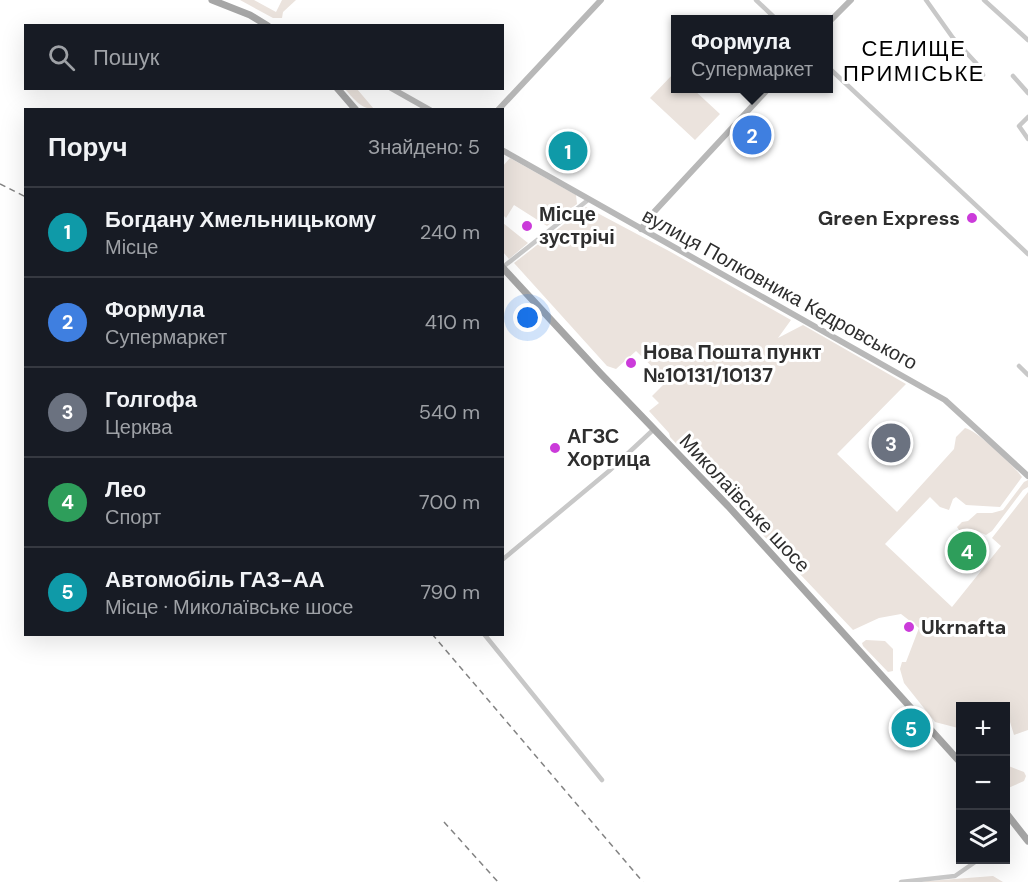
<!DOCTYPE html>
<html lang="uk">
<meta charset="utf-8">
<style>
body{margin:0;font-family:"DM Sans",sans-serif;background:#242831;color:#f1f3f6}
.controls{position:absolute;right:18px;bottom:18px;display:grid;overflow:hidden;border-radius:0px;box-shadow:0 6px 24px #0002}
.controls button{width:54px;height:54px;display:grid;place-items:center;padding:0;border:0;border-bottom:2px solid #363941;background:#171b24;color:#f1f3f6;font:30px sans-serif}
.you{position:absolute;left:528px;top:318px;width:21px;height:21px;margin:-15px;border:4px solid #fff;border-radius:50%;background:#1a73e8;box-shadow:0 0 0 9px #1a73e833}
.badge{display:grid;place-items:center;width:39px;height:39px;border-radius:50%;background:#1a73e8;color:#fff;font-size:20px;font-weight:700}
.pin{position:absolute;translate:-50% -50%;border:3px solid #fff;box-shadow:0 2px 6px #0006}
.popup{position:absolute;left:671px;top:15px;width:162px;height:78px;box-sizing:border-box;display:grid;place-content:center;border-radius:0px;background:#171b24;filter:drop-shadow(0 2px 4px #0005);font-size:20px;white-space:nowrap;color:#9ea1a6}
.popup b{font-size:22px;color:#f1f3f6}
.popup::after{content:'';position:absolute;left:50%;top:100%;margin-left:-12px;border:12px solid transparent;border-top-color:#171b24}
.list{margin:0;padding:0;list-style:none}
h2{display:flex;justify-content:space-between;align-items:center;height:78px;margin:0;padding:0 24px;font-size:26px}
h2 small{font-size:20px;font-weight:400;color:#9ea1a6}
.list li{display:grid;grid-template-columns:39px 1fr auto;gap:18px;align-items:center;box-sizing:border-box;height:90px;padding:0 24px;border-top:2px solid #363941}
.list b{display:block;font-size:22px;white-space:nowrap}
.list p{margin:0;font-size:20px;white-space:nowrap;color:#9ea1a6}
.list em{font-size:20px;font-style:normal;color:#9ea1a6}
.icon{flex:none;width:33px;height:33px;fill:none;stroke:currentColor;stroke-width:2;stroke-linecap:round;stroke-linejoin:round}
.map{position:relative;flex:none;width:1028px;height:882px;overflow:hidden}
.search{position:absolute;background:#171b24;box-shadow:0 6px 24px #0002;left:24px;top:24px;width:480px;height:66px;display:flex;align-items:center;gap:15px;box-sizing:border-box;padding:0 21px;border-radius:0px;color:#9ea1a6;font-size:22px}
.panel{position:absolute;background:#171b24;box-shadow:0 6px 24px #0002;left:24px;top:108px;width:480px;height:528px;border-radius:0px}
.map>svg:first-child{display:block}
.green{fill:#ebe3dd}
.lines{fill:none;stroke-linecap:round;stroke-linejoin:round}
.street{stroke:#c8c8c8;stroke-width:4.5}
.secondary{stroke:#b8b8b8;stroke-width:6}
.primary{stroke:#a6a6a6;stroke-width:7}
.rail{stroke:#838383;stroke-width:1.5;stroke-dasharray:6 4.5;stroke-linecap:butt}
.poi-dot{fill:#cb3bda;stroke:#fff;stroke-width:2}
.labels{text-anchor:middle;stroke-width:6;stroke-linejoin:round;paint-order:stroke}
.poi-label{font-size:20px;font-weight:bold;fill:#2e2e2e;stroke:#fff;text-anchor:start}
.street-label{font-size:20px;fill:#2e2e2e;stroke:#fff}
.quarter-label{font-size:22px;letter-spacing:1.5px;fill:#000;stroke:#fff}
</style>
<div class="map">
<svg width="1028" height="882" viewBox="0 0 1028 882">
<rect width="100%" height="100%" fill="#fff"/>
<!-- green -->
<path class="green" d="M240 0H254L276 12 282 0H296L283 12 282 18H273Z
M675 72 676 88 693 89 720 114 695 140 650 98Z
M345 89H357L374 109C362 110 352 97 345 89Z
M510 158 576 195 577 204 547 226 514 205 506 218 503 215 502 167Z
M586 207 669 251 791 320 778 338 803 325 906 384 837 454 897 512 954 449 956 437 965 428C978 431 1014 466 1022 477L1000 507 966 505 956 497 953 499 949 510 940 507 930 497 885 544 952 607 1001 546 992 538 1028 492V730L1014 735 1010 722 1006 724V706H960V740L958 728 935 722 904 683 900 669 902 662H906L919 628 901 614 879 618 853 630 670 437 669 433 649 411 659 403 652 396 667 381 636 351 616 369 607 366 514 263Z
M503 223 528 243 509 259 503 252Z
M1028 480V487L1023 490 992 531 986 535 975 530 961 533 957 527 962 522 968 521 977 513H992L1003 510 1024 482Z
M866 640 885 641 893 649V671L888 672 863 646 862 643Z
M1006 765 1024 772 1026 776 1024 781 1006 789Z
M993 876 1003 882H915Z"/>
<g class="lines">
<!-- street -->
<path class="street" d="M756 0 777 20
M926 0 953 38 976 63 983 75
M984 0 1028 40
M828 67 1028 254
M1013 76 1028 93
M1028 117 1019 126 1028 139
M503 267 588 200
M1019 366 1028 375
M502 560 609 471 653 430
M484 634 602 780
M901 882 955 876 978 860"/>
<!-- secondary -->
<path class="secondary" d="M828 23 851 0
M391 88 430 110
M498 110 601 0
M502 150 945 400 1028 476
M641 229 654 212 769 88"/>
<!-- primary -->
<path class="primary" d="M212 0 250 15 268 26
M337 88 356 110
M502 267 601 374 728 506 960 762
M1006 813 1028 841"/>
<!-- rail -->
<path class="rail" d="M0 184 26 197
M432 634 643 882
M444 822 498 882"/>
</g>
<!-- markers -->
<g class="poi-dot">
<circle cx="972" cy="218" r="6"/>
<circle cx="527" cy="226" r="6"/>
<circle cx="631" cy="363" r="6"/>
<circle cx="555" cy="448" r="6"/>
<circle cx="909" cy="627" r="6"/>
</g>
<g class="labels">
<!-- poi labels -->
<g class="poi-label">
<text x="539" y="221">Місце<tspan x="539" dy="23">зустрічі</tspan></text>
<text x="960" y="225" text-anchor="end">Green Express</text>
<text x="643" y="359">Нова Пошта пункт<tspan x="643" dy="23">№10131/10137</tspan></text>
<text x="567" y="443">АГЗС<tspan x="567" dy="23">Хортица</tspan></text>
<text x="921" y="634">Ukrnafta</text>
</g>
<!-- street labels -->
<g class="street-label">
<text transform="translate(780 289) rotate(29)" y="7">вулиця Полковника Кедровського</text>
<text transform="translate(745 503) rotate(47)" y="7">Миколаївське шосе</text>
</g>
<!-- quarter labels -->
<g class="quarter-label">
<text x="914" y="56">СЕЛИЩЕ<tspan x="914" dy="25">ПРИМІСЬКЕ</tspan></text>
</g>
</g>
</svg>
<div class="controls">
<button>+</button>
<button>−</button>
<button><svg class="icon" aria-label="layers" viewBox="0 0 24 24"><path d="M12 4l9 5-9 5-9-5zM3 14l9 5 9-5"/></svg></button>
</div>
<div class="you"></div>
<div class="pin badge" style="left:568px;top:151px;background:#0f9aa8">1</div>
<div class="pin badge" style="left:752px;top:135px;background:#3f7fe0">2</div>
<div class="popup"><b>Формула</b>Супермаркет</div>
<div class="pin badge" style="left:891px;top:443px;background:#6b7280">3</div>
<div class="pin badge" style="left:967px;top:551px;background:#2e9e5b">4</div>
<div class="pin badge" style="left:911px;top:728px;background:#0f9aa8">5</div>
<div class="search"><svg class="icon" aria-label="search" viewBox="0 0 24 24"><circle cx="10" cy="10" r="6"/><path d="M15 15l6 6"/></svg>Пошук</div>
<section class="panel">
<h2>Поруч<small>Знайдено: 5</small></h2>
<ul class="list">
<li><span class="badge" style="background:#0f9aa8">1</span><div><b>Богдану Хмельницькому</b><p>Місце</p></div><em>240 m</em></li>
<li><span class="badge" style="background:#3f7fe0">2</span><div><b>Формула</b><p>Супермаркет</p></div><em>410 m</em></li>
<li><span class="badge" style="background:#6b7280">3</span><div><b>Голгофа</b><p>Церква</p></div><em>540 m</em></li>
<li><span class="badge" style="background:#2e9e5b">4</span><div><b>Лео</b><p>Спорт</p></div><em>700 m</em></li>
<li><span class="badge" style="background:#0f9aa8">5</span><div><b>Автомобіль ГАЗ-АА</b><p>Місце · Миколаївське шосе</p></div><em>790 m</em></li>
</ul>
</section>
</div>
